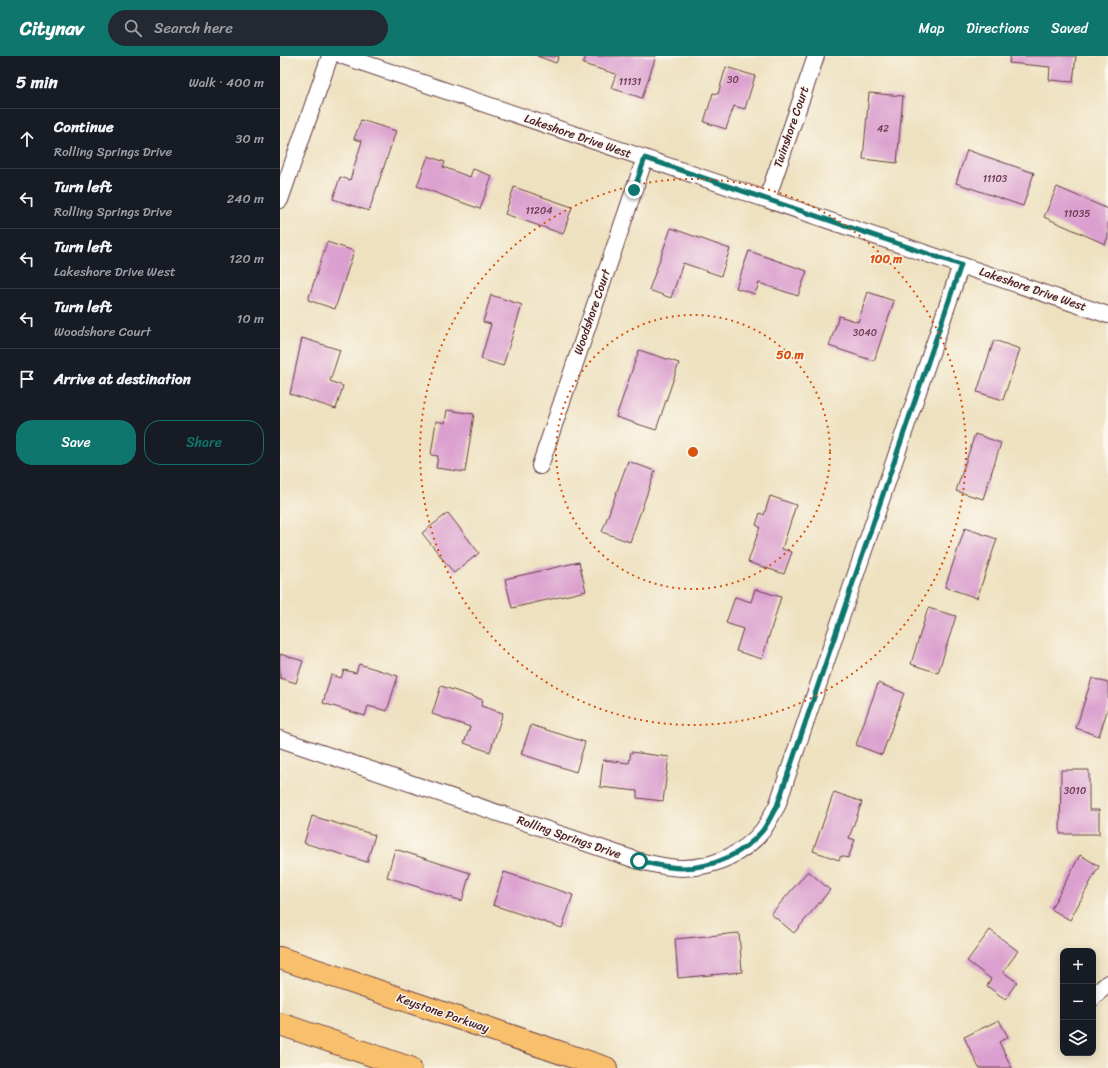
<!DOCTYPE html>
<meta charset="utf-8">
<style>
body{margin:0;font-family:Sriracha,sans-serif;background:#242831;color:#f1f3f6}
.controls{position:absolute;right:12px;bottom:12px;display:grid;overflow:hidden;border-radius:8px;box-shadow:0 2px 10px #0003}
.controls button{width:36px;height:36px;display:grid;place-items:center;padding:0;border:0;border-bottom:1px solid #363941;background:#171b24;color:#f1f3f6;font:20px sans-serif}
.stop{position:absolute;width:12px;height:12px;margin:-9px;border:3px solid #0f766e;border-radius:50%;background:#fff}
.stop.end{background:#0f766e;border-color:#fff;box-shadow:0 1px 4px #0008}
.list{margin:0;padding:0;list-style:none}
h2{display:flex;justify-content:space-between;align-items:center;height:52px;margin:0;padding:0 16px;font-size:17px}
h2 small{font-size:13px;font-weight:400;color:#9ea1a6}
.list li{display:grid;grid-template-columns:26px 1fr auto;gap:12px;align-items:center;box-sizing:border-box;height:60px;padding:0 16px;border-top:1px solid #363941}
.list b{display:block;font-size:15px;white-space:nowrap}
.list p{margin:0;font-size:13px;white-space:nowrap;color:#9ea1a6}
.list em{font-size:13px;font-style:normal;color:#9ea1a6}
.actions{display:flex;gap:8px;padding:12px 16px}
.actions a{flex:1;padding:9px 0;border:1px solid #0f766e;border-radius:16px;text-align:center;font-size:14px;color:#0f766e}
.actions .main{background:#0f766e;color:#fff}
.icon{flex:none;width:22px;height:22px;fill:none;stroke:currentColor;stroke-width:2;stroke-linecap:round;stroke-linejoin:round}
.map{position:relative;flex:none;width:828px;height:1012px;overflow:hidden}
header{display:flex;align-items:center;gap:24px;box-sizing:border-box;height:56px;padding:0 20px;background:#0f766e;color:#fff}
header strong{font-size:19px}
nav{display:flex;gap:22px;margin-inline-start:auto;font-size:14px}
.search{width:280px;height:36px;background:#242831;display:flex;align-items:center;gap:10px;box-sizing:border-box;padding:0 14px;border-radius:22px;color:#9ea1a6;font-size:15px}
main{display:flex}
aside{flex:1;background:#171b24}
.map>svg:first-child{display:block}
.building{fill:#dba0cf}
.lines{fill:none;stroke-linecap:round;stroke-linejoin:round}
.minor-casing{stroke:#633c41;stroke-width:18}
.motorway-casing{stroke:#633c41;stroke-width:24}
.minor{stroke:#fff;stroke-width:16}
.motorway{stroke:#f8bf6c;stroke-width:22}
.route{stroke:#0f766e;stroke-width:5}
.ring{fill:none;stroke:#d8530f;stroke-width:2;stroke-dasharray:2 4}
.labels{text-anchor:middle;stroke-width:3;stroke-linejoin:round;paint-order:stroke}
.number-label{font-size:10px;fill:#6e3f54}
.street-label{font-size:12px;fill:#4a1f2b;stroke:#fbf7ec}
.centre{fill:#d8530f;stroke:#fbf7ec;stroke-width:2}
.ring-label{font-size:12px;text-anchor:middle;font-weight:bold;fill:#d8530f;stroke:#fbf7ec;stroke-width:3;stroke-linejoin:round;paint-order:stroke}
</style>
<header>
<strong>Citynav</strong>
<div class="search"><svg class="icon" aria-label="search" viewBox="0 0 24 24"><circle cx="10" cy="10" r="6"/><path d="M15 15l6 6"/></svg>Search here</div>
<nav><a>Map</a><a>Directions</a><a>Saved</a></nav>
</header>
<main>
<aside>
<h2>5 min<small>Walk · 400 m</small></h2>
<ul class="list">
<li><svg class="icon" aria-label="ahead" viewBox="0 0 24 24"><path d="M12 20V5M6 11l6-6 6 6"/></svg><div><b>Continue</b><p>Rolling Springs Drive</p></div><em>30 m</em></li>
<li><svg class="icon" aria-label="left" viewBox="0 0 24 24"><path d="M17 20v-9H6M10 6l-5 5 5 5"/></svg><div><b>Turn left</b><p>Rolling Springs Drive</p></div><em>240 m</em></li>
<li><svg class="icon" aria-label="left" viewBox="0 0 24 24"><path d="M17 20v-9H6M10 6l-5 5 5 5"/></svg><div><b>Turn left</b><p>Lakeshore Drive West</p></div><em>120 m</em></li>
<li><svg class="icon" aria-label="left" viewBox="0 0 24 24"><path d="M17 20v-9H6M10 6l-5 5 5 5"/></svg><div><b>Turn left</b><p>Woodshore Court</p></div><em>10 m</em></li>
<li><svg class="icon" aria-label="arrive" viewBox="0 0 24 24"><path d="M6 21V4h12l-3 4 3 4H6"/></svg><div><b>Arrive at destination</b></div></li>
</ul>
<div class="actions"><a class="main">Save</a><a>Share</a></div>
</aside>
<div class="map">
<svg width="828" height="1012" viewBox="0 0 828 1012">
<rect width="100%" height="100%" fill="#fbf7ec"/>
<filter id="ink" filterUnits="userSpaceOnUse"><feTurbulence type="fractalNoise" baseFrequency=".025" numOctaves="2"/><feDisplacementMap in="SourceGraphic" scale="8" xChannelSelector="R" yChannelSelector="G"/><feConvolveMatrix kernelMatrix="1 2 1 2 8 2 1 2 1" color-interpolation-filters="sRGB"/></filter>
<filter id="wash" filterUnits="userSpaceOnUse"><feTurbulence type="fractalNoise" baseFrequency=".012" numOctaves="4" result="noise"/><feDisplacementMap in="SourceGraphic" scale="16" xChannelSelector="R" yChannelSelector="G"/><feGaussianBlur stdDeviation="0.9" result="paint"/><feColorMatrix in="noise" values="0 0 0 0 0 0 0 0 0 0 0 0 0 0 0 0 0 1.4 0 .05"/><feComposite in="paint" operator="in"/></filter>
<g filter="url(#wash)">
<rect width="100%" height="100%" fill="#eee1c0"/>
<g id="blocks">
<!-- building -->
<path class="building" d="M257 0H279L276 7Z
M306 0H376L362 42 331 32 336 18 303 8Z
M730 0H796L793 26 769 24 770 11 729 7Z
M446 11 475 20 465 53 454 50 446 73 424 66 433 37 438 38Z
M589 37 623 40 617 107 583 103Z
M81 64 116 75 89 155 53 143 60 121 70 124 82 85 74 83Z
M687 94 754 117 743 150 676 127Z
M148 100 165 106 163 111 190 121 193 113 212 120 200 153 137 130Z
M234 131 292 151 283 178 225 158Z
M777 131 828 153V181L825 188 764 161Z
M391 172 450 193 441 220 403 207 391 242 369 234Z
M47 186 74 195 55 253 28 244Z
M469 195 527 215 518 240 479 227 475 238 456 232Z
M588 236 614 245 594 305 549 290 559 260 578 266Z
M211 239 242 249 223 310 201 303 211 268 203 266Z
M22 282 60 294 50 325 63 330 56 353 10 338Z
M714 284 740 293 723 344 697 336Z
M359 294 399 307 376 374 336 361Z
M167 354 194 358 185 416 156 412 158 400 151 399 156 365 165 367Z
M695 378 721 387 703 443 676 435Z
M348 405 375 415 350 486 322 476Z
M490 440 516 449 502 493 512 496 504 518 468 506 480 471 476 469 480 457 484 459Z
M168 457 199 497 174 517 142 477Z
M685 472 717 483 697 542 665 531Z
M299 506 306 535 232 552 225 523Z
M475 533 501 541 482 603 456 595 463 573 446 567 455 541 471 546Z
M648 552 676 560 658 617 631 608Z
M0 598 23 605 16 627 0 622Z
M79 608 118 620 107 655 88 650 85 660 43 647 51 619 61 622 64 614 76 617Z
M812 622 828 627V652L819 680 796 672Z
M598 627 624 637 602 699 576 689Z
M161 630 203 644 201 650 223 657 210 696 184 687 190 671 152 658Z
M251 669 305 686 296 716 241 698Z
M351 696 389 701 383 745 357 742V735L320 731 323 704 349 707Z
M781 714H809V754H819V778H780Z
M554 736 582 746 569 782 575 784 568 802 561 800 559 804 533 795Z
M32 760 95 779 87 806 24 787Z
M115 793 190 817 182 845 107 821Z
M800 799 819 810 790 864 771 853Z
M528 815 550 834 514 877 491 858Z
M224 816 293 839 282 872 213 849Z
M710 874 738 895 723 916 737 926 725 943 707 930 711 923 687 905Z
M459 877 462 916 398 922 395 883Z
M719 964 728 981 719 986 732 1012H699L684 981Z"/>
</g>
</g>
<g filter="url(#ink)">
<use href="#blocks" fill-opacity="0" stroke="#633c41" stroke-width="1"/>
<g class="lines">
<defs>
<path id="minor" d="M63 0 828 259
M487 143 536 0
M0 144 50 0
M260 410 365 102
M0 683 359 805C373 808 387 812 402 812 432 812 464 798 483 774 488 767 492 758 497 750L681 209
M813 942 819 935 828 927"/>
<path id="motorway" d="M0 902 326 1012
M0 968 130 1012"/>
</defs>
<!-- minor casing -->
<use href="#minor" class="minor-casing"/>
<!-- motorway casing -->
<use href="#motorway" class="motorway-casing"/>
<!-- minor -->
<use href="#minor" class="minor"/>
<!-- motorway -->
<use href="#motorway" class="motorway"/>
</g>
</g>
<g class="lines" filter="url(#ink)">
<!-- route -->
<path class="route" d="M354 134 365 102 681 209 497 750C492 758 488 767 483 774 464 798 432 812 402 812 387 812 373 808 359 805"/>
</g>
<!-- distance rings -->
<g class="ring">
<circle cx="413" cy="396" r="137"/>
<circle cx="413" cy="396" r="273"/>
</g>
<g class="labels">
<!-- number labels -->
<g class="number-label">
<text x="453" y="27">30</text>
<text x="350" y="29">11131</text>
<text x="603" y="76">42</text>
<text x="715" y="126">11103</text>
<text x="259" y="158">11204</text>
<text x="797" y="161">11035</text>
<text x="585" y="280">3040</text>
<text x="795" y="738">3010</text>
</g>
<!-- street labels -->
<g class="street-label">
<text transform="translate(511 71) rotate(-71)" y="4">Twinshore Court</text>
<text transform="translate(298 80) rotate(19)" y="4">Lakeshore Drive West</text>
<text transform="translate(753 233) rotate(19)" y="4">Lakeshore Drive West</text>
<text transform="translate(312 256) rotate(-71)" y="4">Woodshore Court</text>
<text transform="translate(289 781) rotate(19)" y="4">Rolling Springs Drive</text>
<text transform="translate(163 957) rotate(19)" y="4">Keystone Parkway</text>
</g>
</g>
<circle cx="413" cy="396" r="6" class="centre"/>
<g class="ring-label">
<text x="606" y="207">100 m</text>
<text x="510" y="303">50 m</text>
</g>
</svg>
<div class="controls">
<button>+</button>
<button>−</button>
<button><svg class="icon" aria-label="layers" viewBox="0 0 24 24"><path d="M12 4l9 5-9 5-9-5zM3 14l9 5 9-5"/></svg></button>
</div>
<div class="stop" style="left:359px;top:805px"></div>
<div class="stop end" style="left:354px;top:134px"></div>
</div>
</main>
